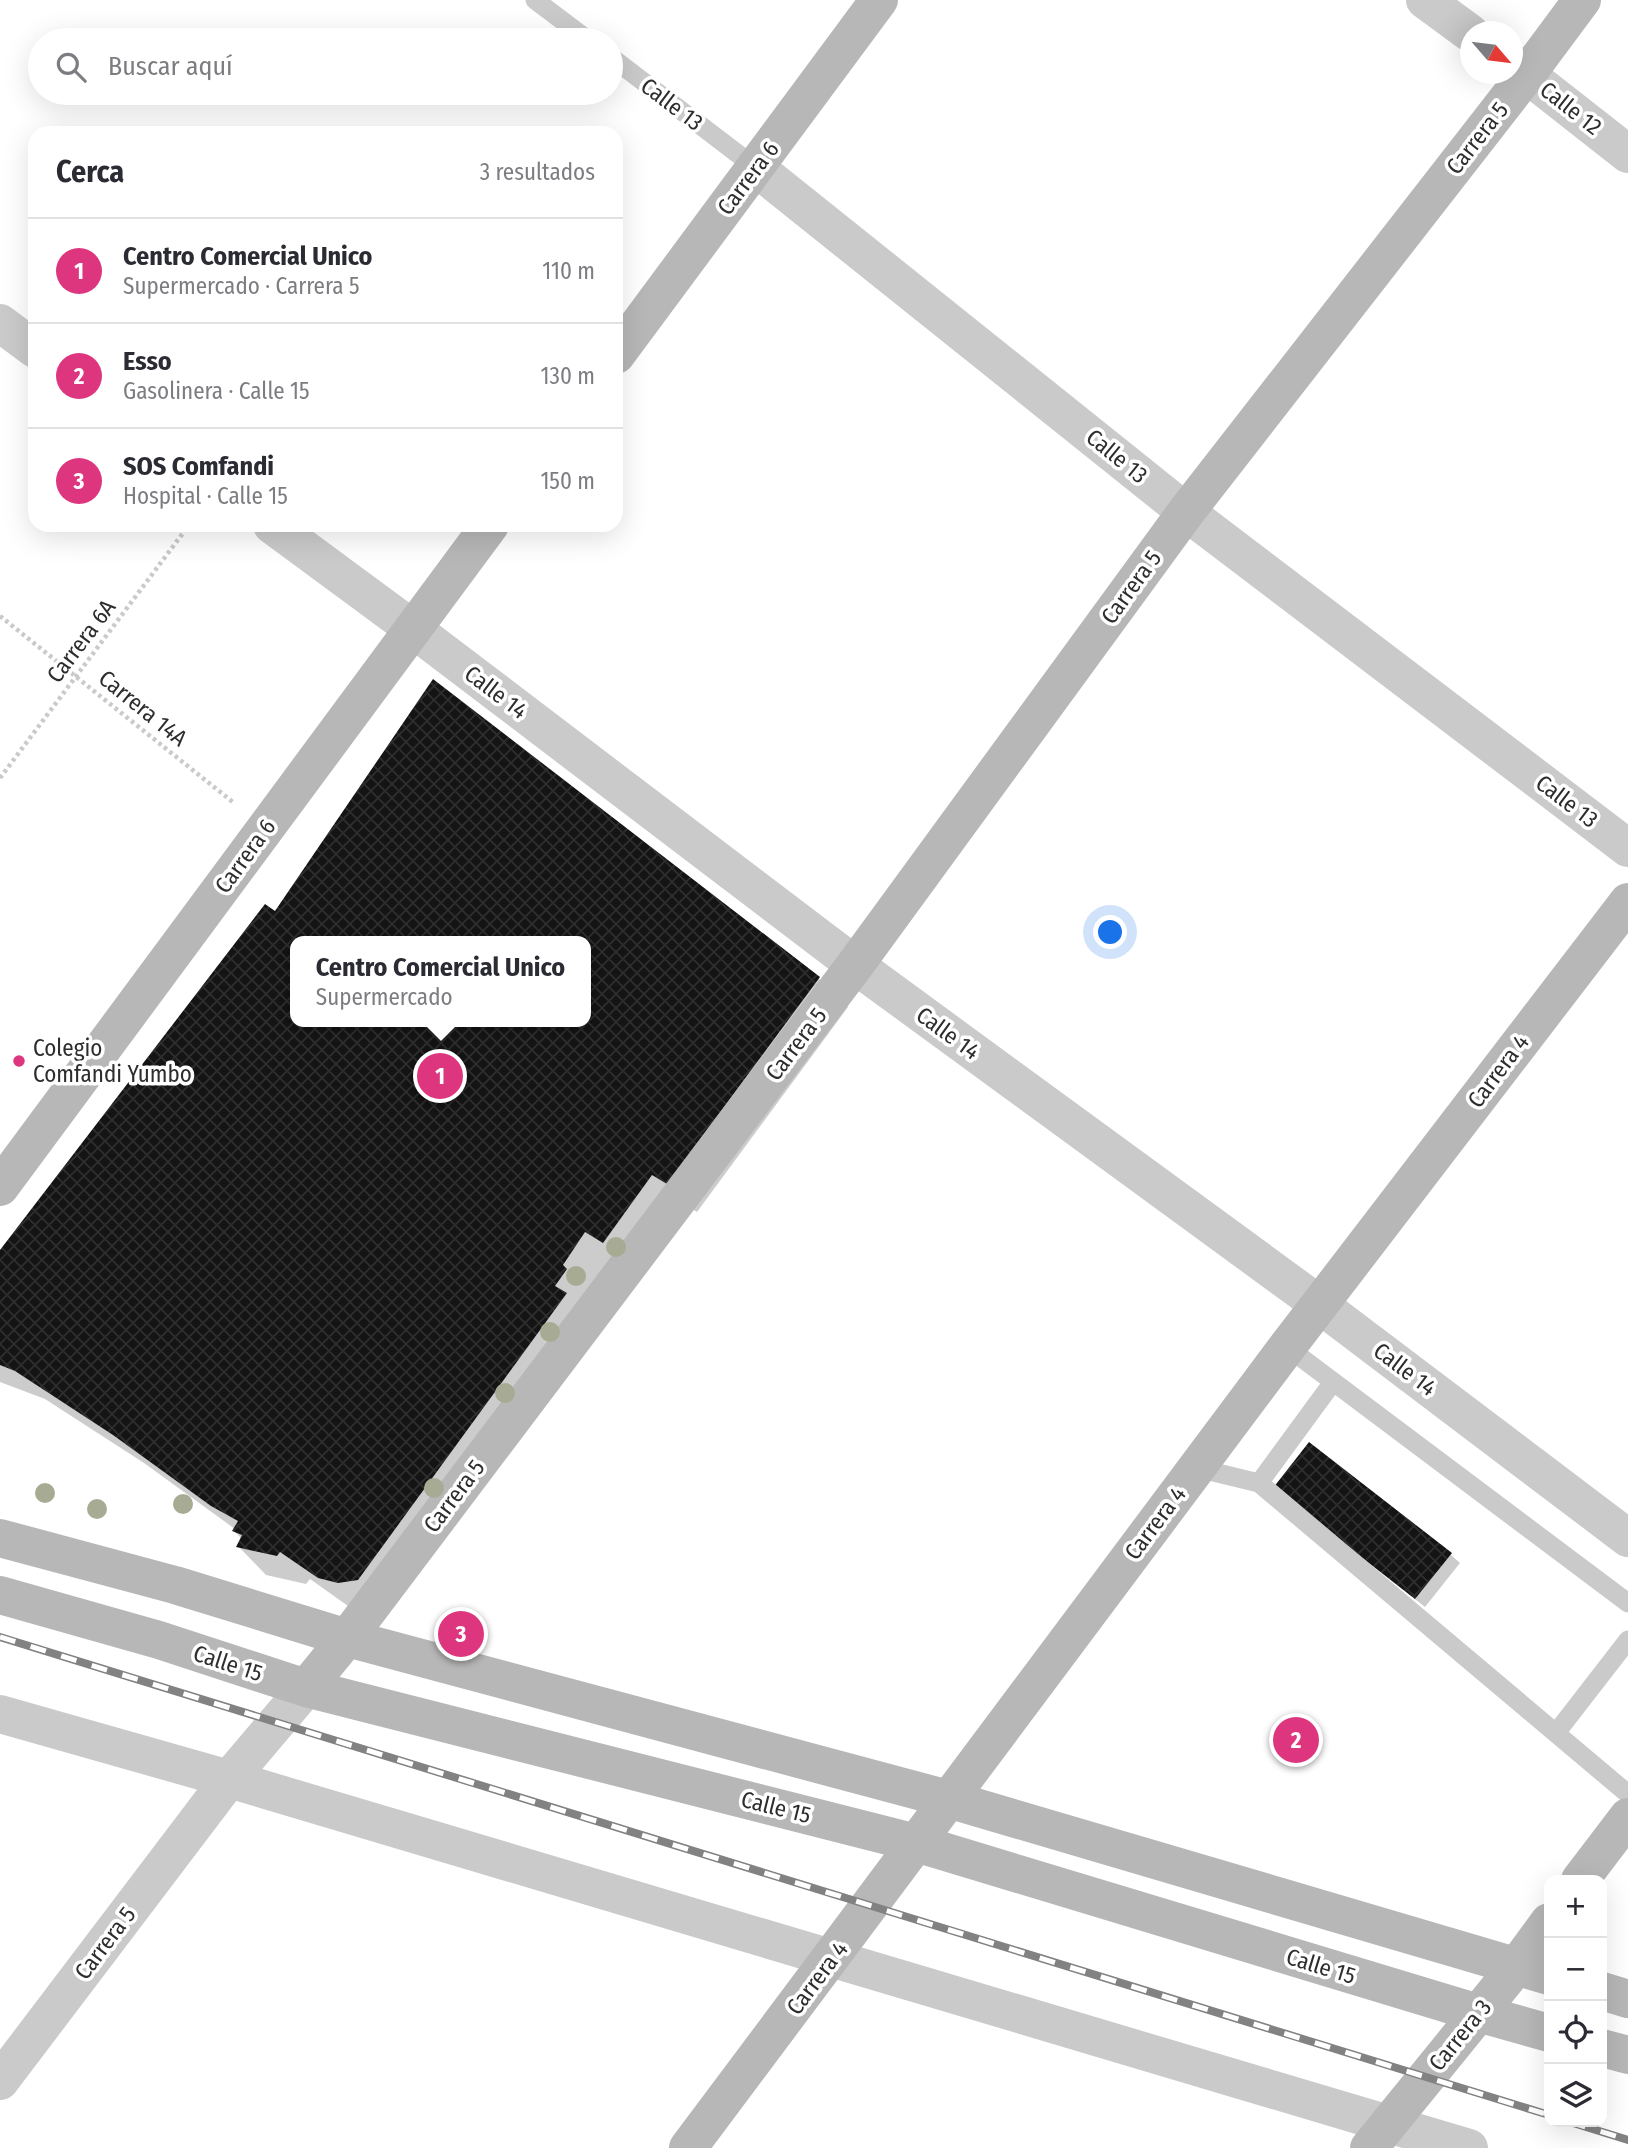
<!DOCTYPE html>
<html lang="es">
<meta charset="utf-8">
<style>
body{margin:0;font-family:"Fira Sans Condensed",sans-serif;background:#f7f7f7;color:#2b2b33}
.controls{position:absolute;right:21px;bottom:21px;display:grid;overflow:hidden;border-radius:14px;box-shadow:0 7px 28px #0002}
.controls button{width:63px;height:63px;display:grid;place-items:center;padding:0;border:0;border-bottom:2px solid #e1e1e2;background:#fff;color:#2b2b33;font:35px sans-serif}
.compass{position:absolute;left:1460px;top:21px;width:63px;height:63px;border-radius:50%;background:#fff;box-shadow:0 7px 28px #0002;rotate:118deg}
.you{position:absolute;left:1111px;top:933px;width:24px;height:24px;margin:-18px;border:5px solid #fff;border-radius:50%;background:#1a73e8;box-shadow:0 0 0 10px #1a73e833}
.badge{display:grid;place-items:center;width:46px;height:46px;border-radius:50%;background:#dd367e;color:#fff;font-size:23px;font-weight:700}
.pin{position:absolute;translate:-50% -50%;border:4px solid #fff;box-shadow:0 2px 7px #0006}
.popup{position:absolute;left:290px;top:936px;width:301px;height:91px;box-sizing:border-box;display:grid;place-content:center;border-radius:14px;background:#fff;filter:drop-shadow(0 2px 5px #0005);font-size:23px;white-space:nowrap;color:#7c7c81}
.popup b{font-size:26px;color:#2b2b33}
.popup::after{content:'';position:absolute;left:50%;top:100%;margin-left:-14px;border:14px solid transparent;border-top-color:#fff}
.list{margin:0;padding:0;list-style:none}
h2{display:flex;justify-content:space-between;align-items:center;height:91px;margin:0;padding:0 28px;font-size:30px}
h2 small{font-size:23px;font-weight:400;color:#7c7c81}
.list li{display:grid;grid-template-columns:46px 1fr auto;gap:21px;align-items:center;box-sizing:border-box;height:105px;padding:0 28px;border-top:2px solid #e1e1e2}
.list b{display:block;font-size:26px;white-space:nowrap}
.list p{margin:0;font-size:23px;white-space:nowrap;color:#7c7c81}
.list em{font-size:23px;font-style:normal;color:#7c7c81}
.icon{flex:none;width:38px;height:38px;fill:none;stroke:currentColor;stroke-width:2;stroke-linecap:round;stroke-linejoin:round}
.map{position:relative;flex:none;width:1628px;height:2148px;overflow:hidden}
.search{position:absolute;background:#fff;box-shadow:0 7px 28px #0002;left:28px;top:28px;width:595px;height:77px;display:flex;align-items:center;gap:18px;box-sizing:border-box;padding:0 24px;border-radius:38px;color:#7c7c81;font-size:26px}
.panel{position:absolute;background:#fff;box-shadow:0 7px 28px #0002;left:28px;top:126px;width:595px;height:406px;border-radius:21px}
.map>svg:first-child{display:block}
.shadow{fill:#0003;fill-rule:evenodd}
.building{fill:url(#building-cross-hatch);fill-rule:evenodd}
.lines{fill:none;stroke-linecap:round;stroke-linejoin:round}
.path{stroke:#cacaca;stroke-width:4.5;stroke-dasharray:3.5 3.5;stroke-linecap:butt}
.lane{stroke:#cacaca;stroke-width:19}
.street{stroke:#cacaca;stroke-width:38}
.secondary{stroke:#b7b7b7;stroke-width:38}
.rail-casing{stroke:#828282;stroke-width:8}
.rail{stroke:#fff;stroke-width:5;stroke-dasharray:16;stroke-linecap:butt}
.tree{fill:#a8ab94}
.poi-dot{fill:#dd367e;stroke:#fff;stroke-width:2.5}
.labels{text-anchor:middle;stroke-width:7;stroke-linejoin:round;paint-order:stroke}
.street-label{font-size:23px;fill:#2d2d2d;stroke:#fff}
.poi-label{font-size:23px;fill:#2d2d2d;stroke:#fff;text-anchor:start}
</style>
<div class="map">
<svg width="1628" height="2148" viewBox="0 0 1628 2148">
<defs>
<pattern id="building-cross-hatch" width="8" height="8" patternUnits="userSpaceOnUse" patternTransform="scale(1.75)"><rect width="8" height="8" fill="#141414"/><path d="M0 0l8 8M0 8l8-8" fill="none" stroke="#2e2e2e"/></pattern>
</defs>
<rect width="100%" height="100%" fill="#fff"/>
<!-- shadow -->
<path class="shadow" d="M433 682 819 979 848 1007 697 1212 682 1203 348 1606 310 1579 306 1584 266 1575 238 1546 242 1539 234 1531 235 1529 144 1463 45 1399 0 1382V1253L275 914ZM295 941H585V1022H295Z
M1285 1497 1450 1554 1460 1563 1425 1607Z"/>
<!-- building -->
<path class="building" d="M433 679 820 977 667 1184 652 1175 603 1243 585 1232 563 1265 567 1269 555 1286 567 1293 358 1580 338 1583 318 1578 280 1552 277 1556 236 1547 242 1535 232 1531 238 1521 211 1506 113 1435 15 1371 0 1365V1250L265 904 275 911ZM295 941H585V1022H295Z
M1309 1442 1452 1553 1415 1599 1273 1488Z"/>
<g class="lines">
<!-- path -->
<path class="path" d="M0 616 234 803
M0 778 189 525"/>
<!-- lane -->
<path class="lane" d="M535 0 588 40
M611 57 755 167
M1287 1347 1628 1603
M1197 1468 1259 1483 1628 1794
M1259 1483 1333 1382
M1556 1733 1628 1640"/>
<!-- street -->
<path class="street" d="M1425 0 1470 33
M1512 63 1628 154
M755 167 1186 512 1628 848
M0 323 35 349
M272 525 413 629 855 965 1320 1305 1628 1538
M0 1714 229 1779 1469 2148
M0 2081 229 1779 306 1688"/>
<!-- secondary -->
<path class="secondary" d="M616 355 879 0
M0 1187 490 525
M0 1538 175 1585 347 1638 948 1799 1549 1976
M0 1595 159 1640 306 1688 916 1843 1478 2013 1549 2033
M306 1688 347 1638 855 965 1186 512 1527 74 1582 0
M1580 1880 1628 1817
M1602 1991 1628 1999
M1602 2048 1628 2055
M688 2148 1287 1347 1628 902
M1369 2148 1516 1967 1549 1922"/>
<defs>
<path id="rail" d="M0 1637 1549 2115
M1570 2122 1628 2140"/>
</defs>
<!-- rail casing -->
<use href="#rail" class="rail-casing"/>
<!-- rail -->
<use href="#rail" class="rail"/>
</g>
<!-- trees -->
<g class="tree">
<circle cx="616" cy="1247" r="10"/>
<circle cx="576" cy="1276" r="10"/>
<circle cx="550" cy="1332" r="10"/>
<circle cx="505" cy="1393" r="10"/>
<circle cx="434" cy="1488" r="10"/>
<circle cx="45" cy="1493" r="10"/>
<circle cx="183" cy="1504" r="10"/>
<circle cx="97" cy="1509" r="10"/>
</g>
<!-- markers -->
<circle class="poi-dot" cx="19" cy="1061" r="7"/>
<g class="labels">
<!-- street labels -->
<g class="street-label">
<text transform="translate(672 104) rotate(37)" y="8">Calle 13</text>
<text transform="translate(1571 108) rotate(38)" y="8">Calle 12</text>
<text transform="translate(1477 138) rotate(-52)" y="8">Carrera 5</text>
<text transform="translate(748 178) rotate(-53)" y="8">Carrera 6</text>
<text transform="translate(1117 456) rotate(39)" y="8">Calle 13</text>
<text transform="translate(1131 587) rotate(-54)" y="8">Carrera 5</text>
<text transform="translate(81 641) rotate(-53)" y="8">Carrera 6A</text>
<text transform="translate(496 692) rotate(37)" y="8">Calle 14</text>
<text transform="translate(143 708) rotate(39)" y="8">Carrera 14A</text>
<text transform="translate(1567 801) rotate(37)" y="8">Calle 13</text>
<text transform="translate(245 856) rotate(-54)" y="8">Carrera 6</text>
<text transform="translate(948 1033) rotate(36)" y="8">Calle 14</text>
<text transform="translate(796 1044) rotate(-53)" y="8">Carrera 5</text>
<text transform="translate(1498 1071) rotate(-53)" y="8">Carrera 4</text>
<text transform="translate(1405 1369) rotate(37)" y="8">Calle 14</text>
<text transform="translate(454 1496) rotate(-53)" y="8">Carrera 5</text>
<text transform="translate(1155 1523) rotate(-53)" y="8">Carrera 4</text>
<text transform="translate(228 1663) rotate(18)" y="8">Calle 15</text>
<text transform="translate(776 1807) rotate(14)" y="8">Calle 15</text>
<text transform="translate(105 1943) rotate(-53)" y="8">Carrera 5</text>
<text transform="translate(1321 1966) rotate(17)" y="8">Calle 15</text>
<text transform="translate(817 1978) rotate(-53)" y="8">Carrera 4</text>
<text transform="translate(1460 2035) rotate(-51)" y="8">Carrera 3</text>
</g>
<!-- poi labels -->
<g class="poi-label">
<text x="33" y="1056">Colegio<tspan x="33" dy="26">Comfandi Yumbo</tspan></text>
</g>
</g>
</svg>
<div class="controls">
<button>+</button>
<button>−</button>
<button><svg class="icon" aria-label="locate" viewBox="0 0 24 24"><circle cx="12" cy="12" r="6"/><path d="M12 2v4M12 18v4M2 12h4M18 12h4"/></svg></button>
<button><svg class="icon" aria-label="layers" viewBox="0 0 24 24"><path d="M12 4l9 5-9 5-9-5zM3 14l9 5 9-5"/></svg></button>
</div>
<svg class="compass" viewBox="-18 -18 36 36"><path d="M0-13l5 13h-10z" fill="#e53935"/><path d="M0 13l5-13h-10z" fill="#7c7c81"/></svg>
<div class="you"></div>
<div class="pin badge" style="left:440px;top:1076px">1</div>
<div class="popup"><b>Centro Comercial Unico</b>Supermercado</div>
<div class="pin badge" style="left:1296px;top:1740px">2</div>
<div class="pin badge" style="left:461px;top:1634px">3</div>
<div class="search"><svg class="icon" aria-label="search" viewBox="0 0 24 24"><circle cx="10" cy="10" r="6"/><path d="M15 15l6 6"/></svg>Buscar aquí</div>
<section class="panel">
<h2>Cerca<small>3 resultados</small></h2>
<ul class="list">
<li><span class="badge">1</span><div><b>Centro Comercial Unico</b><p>Supermercado · Carrera 5</p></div><em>110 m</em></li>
<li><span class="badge">2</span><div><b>Esso</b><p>Gasolinera · Calle 15</p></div><em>130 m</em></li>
<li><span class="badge">3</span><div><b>SOS Comfandi</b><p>Hospital · Calle 15</p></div><em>150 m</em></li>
</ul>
</section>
</div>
